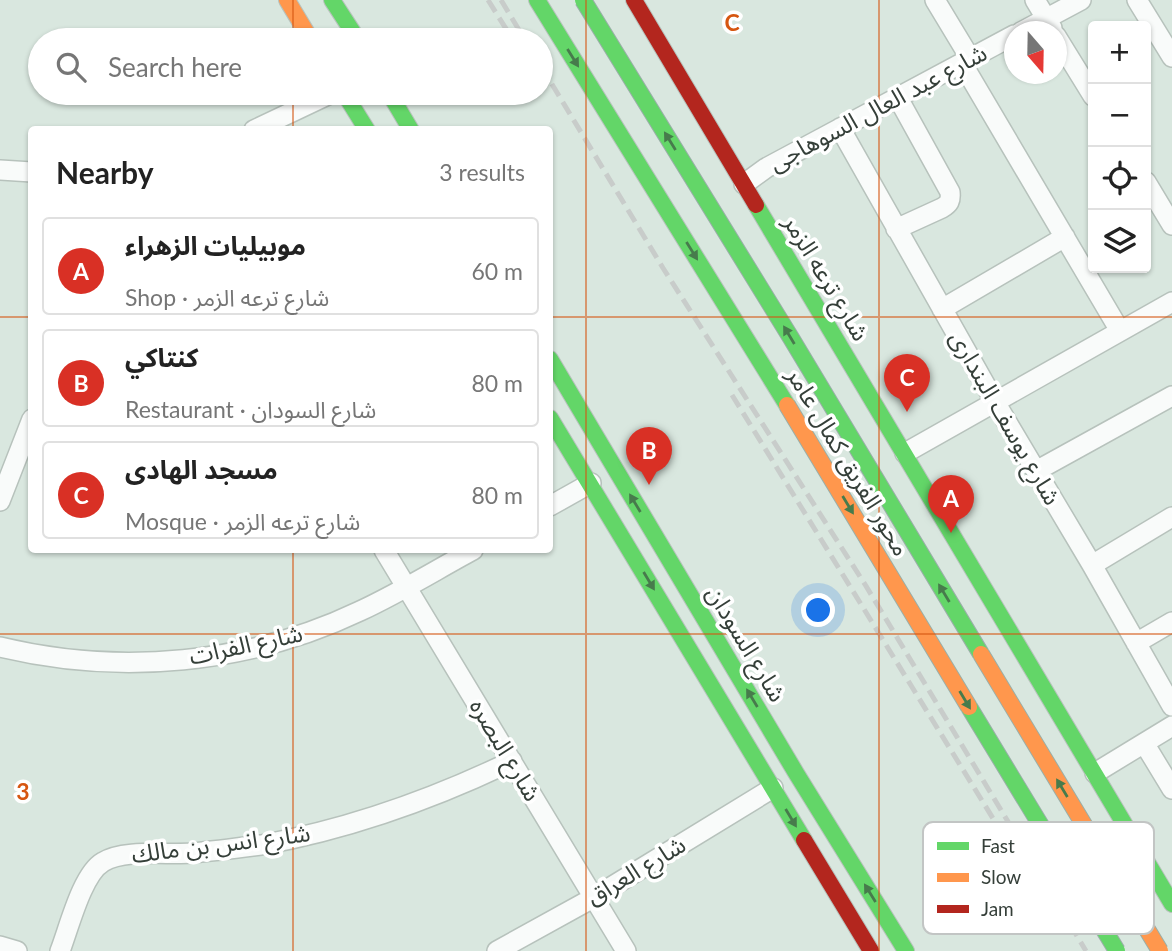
<!DOCTYPE html>
<meta charset="utf-8">
<style>
body{margin:0;font-family:Lato,"Noto Sans Arabic",sans-serif;background:#f2f2f2;color:#222}
.controls{position:absolute;right:21px;top:21px;display:grid;overflow:hidden;border-radius:7px;box-shadow:0 2px 5px #0004}
.controls button{width:63px;height:63px;display:grid;place-items:center;padding:0;border:0;border-bottom:2px solid #e0e0e0;background:#fff;color:#222;font:35px sans-serif}
.compass{position:absolute;left:1004px;top:21px;width:63px;height:63px;border-radius:50%;background:#fff;box-shadow:0 2px 5px #0004;rotate:160deg}
.you{position:absolute;left:819px;top:611px;width:24px;height:24px;margin:-18px;border:5px solid #fff;border-radius:50%;background:#1a73e8;box-shadow:0 0 0 10px #1a73e833}
.badge{display:grid;place-items:center;width:46px;height:46px;border-radius:50%;background:#d93025;color:#fff;font-size:23px;font-weight:700}
.pin{position:absolute;translate:-50% -58px;filter:drop-shadow(0 2px 4px #0008)}
.pin::after{content:'';position:absolute;top:37px;width:24px;height:21px;background:inherit;clip-path:polygon(0 0,100% 0,50% 100%)}
.list{margin:0;padding:0;list-style:none}
h2{display:flex;justify-content:space-between;align-items:center;height:91px;margin:0;padding:0 28px;font-size:30px}
h2 small{font-size:23px;font-weight:400;color:#767676}
.list li{display:grid;grid-template-columns:46px 1fr auto;gap:21px;align-items:center;box-sizing:border-box;height:98px;margin:0 14px 14px;padding:0 14px;border:2px solid #e0e0e0;border-radius:7px}
.list b{display:block;font-size:26px;white-space:nowrap}
.list p{margin:0;font-size:23px;white-space:nowrap;color:#767676}
.list em{font-size:23px;font-style:normal;color:#767676}
.icon{flex:none;width:38px;height:38px;fill:none;stroke:currentColor;stroke-width:2;stroke-linecap:round;stroke-linejoin:round}
.map{position:relative;flex:none;width:1172px;height:951px;overflow:hidden}
.search{position:absolute;background:#fff;box-shadow:0 2px 5px #0004;left:28px;top:28px;width:525px;height:77px;display:flex;align-items:center;gap:18px;box-sizing:border-box;padding:0 24px;border-radius:38px;color:#767676;font-size:26px}
.panel{position:absolute;background:#fff;box-shadow:0 2px 5px #0004;left:28px;top:126px;width:525px;height:427px;border-radius:7px}
.map>svg:first-child{display:block}
.lines{fill:none;stroke-linecap:round;stroke-linejoin:round}
.street-casing{stroke:#b7c2bc;stroke-width:22}
.fast-casing{stroke:#b7c2bc;stroke-width:18}
.slow-casing{stroke:#b7c2bc;stroke-width:18}
.jam-casing{stroke:#b7c2bc;stroke-width:18}
.street{stroke:#f9fbfa;stroke-width:19}
.fast{stroke:#63d668;stroke-width:16}
.slow{stroke:#ff974d;stroke-width:16}
.jam{stroke:#b3261e;stroke-width:16}
.rail{stroke:#c8ccca;stroke-width:5;stroke-dasharray:14 7;stroke-linecap:butt}
.fast-bridge-casing{stroke:#9aafa8;stroke-width:18;stroke-linecap:butt}
.slow-bridge-casing{stroke:#9aafa8;stroke-width:18;stroke-linecap:butt}
.fast-bridge{stroke:#63d668;stroke-width:16}
.slow-bridge{stroke:#ff974d;stroke-width:16}
.oneway{fill:#477b4c}
.grid{fill:none;stroke:#d65610;stroke-width:2;stroke-opacity:0.55}
.labels{text-anchor:middle;stroke-width:7;stroke-linejoin:round;paint-order:stroke}
.street-label{font-size:24px;fill:#353f39;stroke:#fff}
.key{fill:#fff;stroke:#c2c5c4;stroke-width:2}
.key-label{font-size:19px;fill:#353f39}
.grid-label{font-size:23px;text-anchor:middle;font-weight:bold;fill:#d65610;stroke:#fff;stroke-width:7;stroke-linejoin:round;paint-order:stroke}
</style>
<div class="map">
<svg width="1172" height="951" viewBox="0 0 1172 951">
<rect width="100%" height="100%" fill="#d9e7df"/>
<g class="lines">
<defs>
<path id="street" d="M935 0 970 58
M1035 0 1052 28
M1137 0 1172 57
M1021 32 1081 0
M1056 36 1093 96
M962 63 1120 331
M840 128 995 402 1092 565 1172 706
M254 130 332 93
M0 170 32 172
M1146 182 1172 225
M744 184 766 168 1014 35
M896 229 942 208C949 204 951 201 950 192L898 98
M942 309 1065 237
M905 453 1172 302
M1036 471 1172 396
M0 501 32 419
M550 506 591 483
M384 550 626 951
M1092 565 1172 517
M1136 643 1172 622
M0 647C120 676 249 664 360 611 399 593 436 570 473 550
M1144 743 1172 789
M1095 773 1172 726
M0 946 17 951
M60 951C69 928 82 874 103 862 124 849 167 855 192 853 215 851 238 848 261 845 349 829 431 800 512 761
M497 951 593 898 773 788"/>
<path id="fast" d="M332 0 358 40
M537 0 787 405
M344 93 367 130
M389 93 411 130
M756 205 1172 904
M550 359 796 773 906 951
M550 418 804 840"/>
<path id="slow" d="M287 0 311 40"/>
<path id="jam" d="M634 0 756 205
M804 840 871 951"/>
</defs>
<!-- street casing -->
<use href="#street" class="street-casing"/>
<!-- fast casing -->
<use href="#fast" class="fast-casing"/>
<!-- slow casing -->
<use href="#slow" class="slow-casing"/>
<!-- jam casing -->
<use href="#jam" class="jam-casing"/>
<!-- street -->
<use href="#street" class="street"/>
<!-- fast -->
<use href="#fast" class="fast"/>
<!-- slow -->
<use href="#slow" class="slow"/>
<!-- jam -->
<use href="#jam" class="jam"/>
<!-- rail -->
<path class="rail" d="M488 0 513 40
M501 0 525 40
M541 66 663 268 866 586 1086 951
M732 395 1055 919"/>
<defs>
<path id="fast-bridge" d="M583 0 791 338 981 654
M969 707 1117 951"/>
<path id="slow-bridge" d="M787 405 969 707
M981 654 1160 951"/>
</defs>
<!-- fast-bridge casing -->
<use href="#fast-bridge" class="fast-bridge-casing"/>
<!-- slow-bridge casing -->
<use href="#slow-bridge" class="slow-bridge-casing"/>
<!-- fast-bridge -->
<use href="#fast-bridge" class="fast-bridge"/>
<!-- slow-bridge -->
<use href="#slow-bridge" class="slow-bridge"/>
</g>
<!-- one-way arrows -->
<defs><path id="oneway-solid" d="M-6-.8H1V-3.2L6.5 0L1 3.2V.8H-6Z" transform="scale(1.75)"/></defs>
<g class="oneway">
<use href="#oneway-solid" transform="translate(573 58) rotate(58)"/>
<use href="#oneway-solid" transform="translate(670 141) rotate(-122)"/>
<use href="#oneway-solid" transform="translate(692 251) rotate(58)"/>
<use href="#oneway-solid" transform="translate(789 335) rotate(-121)"/>
<use href="#oneway-solid" transform="translate(635 503) rotate(-121)"/>
<use href="#oneway-solid" transform="translate(848 505) rotate(59)"/>
<use href="#oneway-solid" transform="translate(649 581) rotate(59)"/>
<use href="#oneway-solid" transform="translate(944 593) rotate(-121)"/>
<use href="#oneway-solid" transform="translate(752 698) rotate(-121)"/>
<use href="#oneway-solid" transform="translate(965 700) rotate(59)"/>
<use href="#oneway-solid" transform="translate(1062 788) rotate(-121)"/>
<use href="#oneway-solid" transform="translate(791 818) rotate(59)"/>
<use href="#oneway-solid" transform="translate(870 893) rotate(-122)"/>
</g>
<!-- grid -->
<path class="grid" d="M293 0V40M586 0V951M879 0V951M293 93V130M0 317H32M550 317H1172M293 550V951M0 634H1172"/>
<g class="labels">
<!-- street labels -->
<g class="street-label">
<text transform="translate(878 108) rotate(-28)" y="8">شارع عبد العال السوهاجى</text>
<text transform="translate(826 278) rotate(59)" y="8">شارع ترعه الزمر</text>
<text transform="translate(1005 418) rotate(60)" y="8">شارع يوسف البندارى</text>
<text transform="translate(848 462) rotate(59)" y="8">محور الفريق كمال عامر</text>
<text transform="translate(746 644) rotate(59)" y="8">شارع السودان</text>
<text transform="translate(246 645) rotate(-12)" y="8">شارع الفرات</text>
<text transform="translate(505 750) rotate(59)" y="8">شارع البصره</text>
<text transform="translate(221 844) rotate(-7)" y="8">شارع انس بن مالك</text>
<text transform="translate(636 871) rotate(-31)" y="8">شارع العراق</text>
</g>
</g>
<!-- legend -->
<rect x="923" y="822" width="231" height="112" rx="10" class="key"/>
<rect x="937" y="842" width="32" height="8" fill="#63d668"/>
<rect x="937" y="873" width="32" height="9" fill="#ff974d"/>
<rect x="937" y="905" width="32" height="8" fill="#b3261e"/>
<g class="key-label">
<text x="981" y="853">Fast</text>
<text x="981" y="884">Slow</text>
<text x="981" y="916">Jam</text>
</g>
<g class="grid-label">
<text x="732" y="31">C</text>
<text x="23" y="800">3</text>
</g>
</svg>
<div class="controls">
<button>+</button>
<button>−</button>
<button><svg class="icon" aria-label="locate" viewBox="0 0 24 24"><circle cx="12" cy="12" r="6"/><path d="M12 2v4M12 18v4M2 12h4M18 12h4"/></svg></button>
<button><svg class="icon" aria-label="layers" viewBox="0 0 24 24"><path d="M12 4l9 5-9 5-9-5zM3 14l9 5 9-5"/></svg></button>
</div>
<svg class="compass" viewBox="-18 -18 36 36"><path d="M0-13l5 13h-10z" fill="#e53935"/><path d="M0 13l5-13h-10z" fill="#767676"/></svg>
<div class="you"></div>
<div class="pin badge" style="left:951px;top:533px">A</div>
<div class="pin badge" style="left:649px;top:485px">B</div>
<div class="pin badge" style="left:907px;top:412px">C</div>
<div class="search"><svg class="icon" aria-label="search" viewBox="0 0 24 24"><circle cx="10" cy="10" r="6"/><path d="M15 15l6 6"/></svg>Search here</div>
<section class="panel">
<h2>Nearby<small>3 results</small></h2>
<ul class="list">
<li><span class="badge">A</span><div><b>موبيليات الزهراء</b><p>Shop · شارع ترعه الزمر</p></div><em>60 m</em></li>
<li><span class="badge">B</span><div><b>كنتاكي</b><p>Restaurant · شارع السودان</p></div><em>80 m</em></li>
<li><span class="badge">C</span><div><b>مسجد الهادى</b><p>Mosque · شارع ترعه الزمر</p></div><em>80 m</em></li>
</ul>
</section>
</div>
